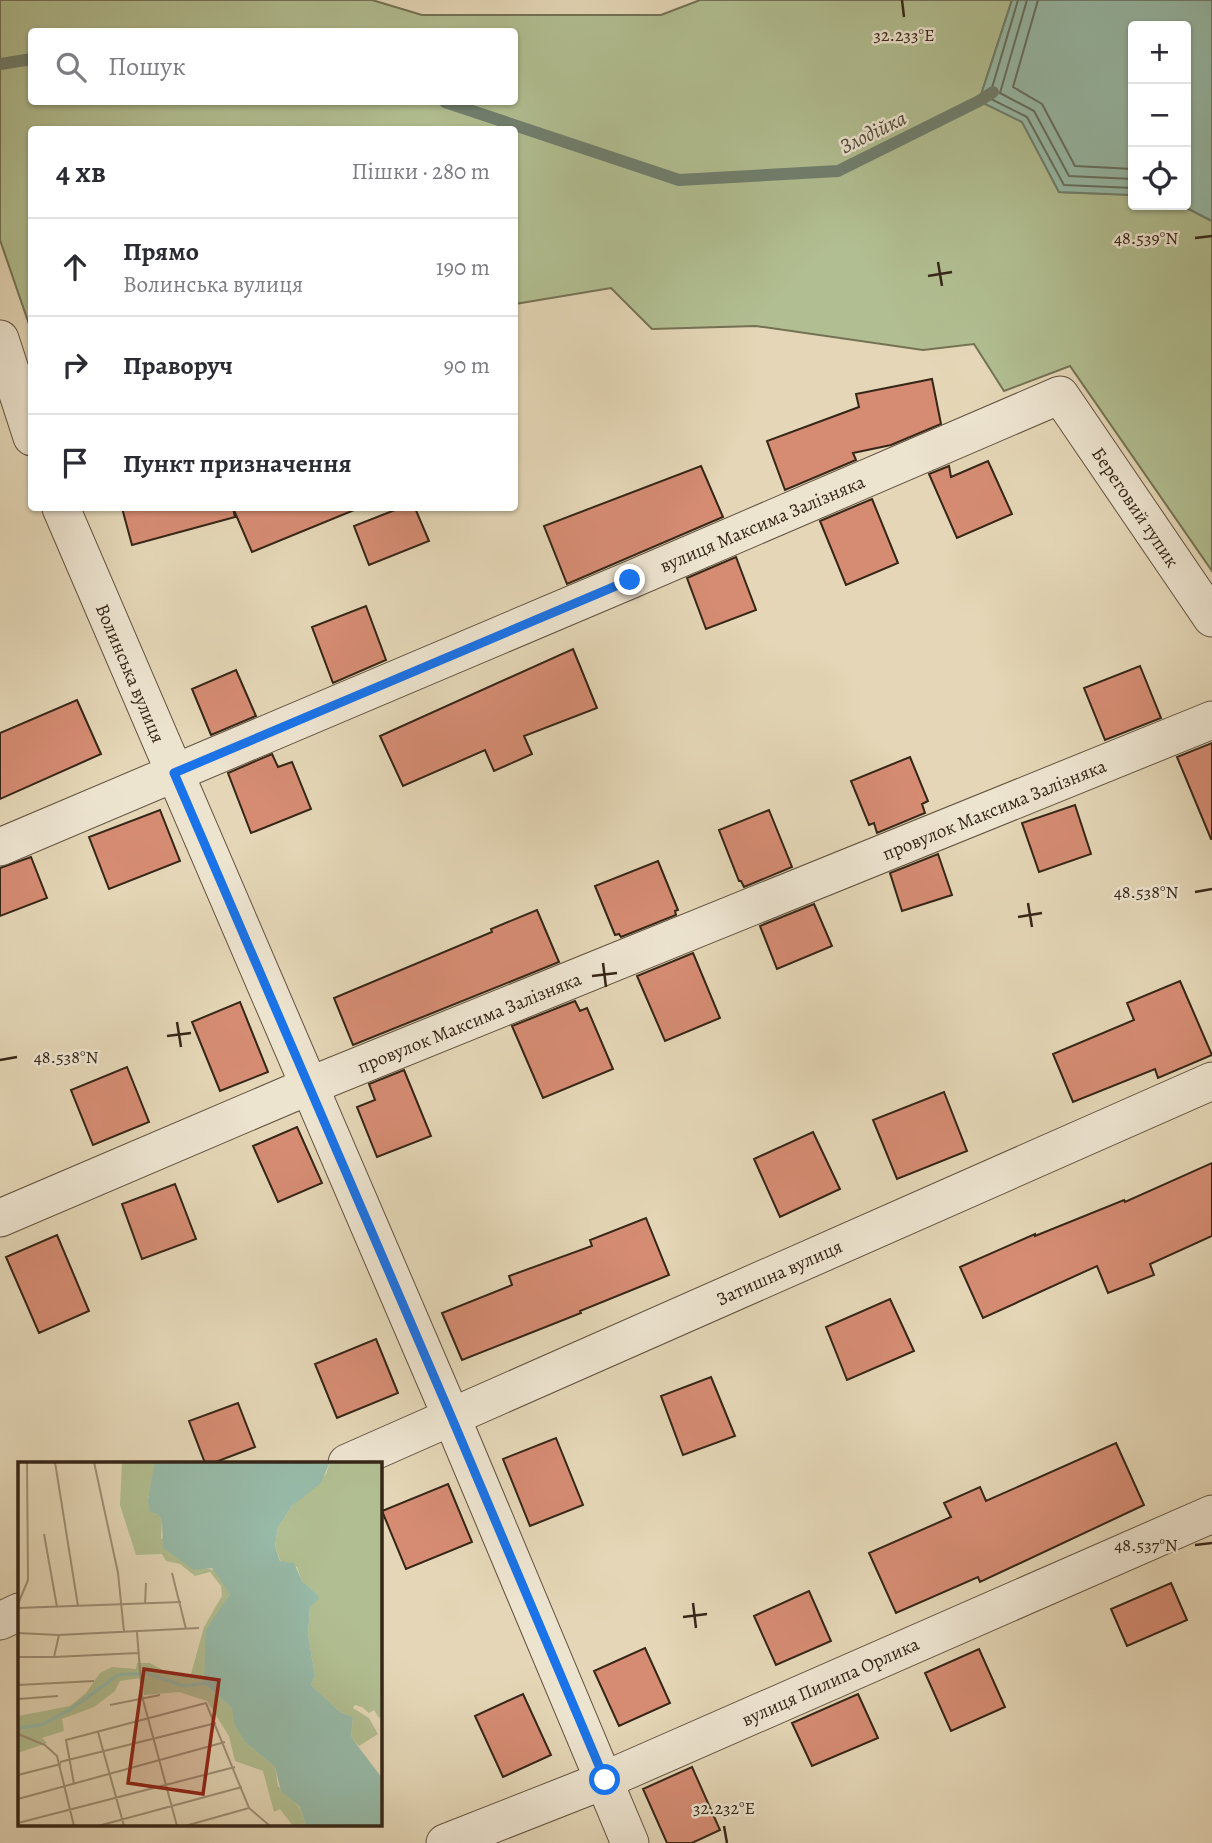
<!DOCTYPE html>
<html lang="uk">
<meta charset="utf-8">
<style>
body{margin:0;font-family:Alegreya,serif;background:#f2f2f3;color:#2b2b33}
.controls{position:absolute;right:21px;top:21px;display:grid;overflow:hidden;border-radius:7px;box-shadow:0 2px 5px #0004}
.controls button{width:63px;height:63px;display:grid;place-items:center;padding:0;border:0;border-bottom:2px solid #e1e1e2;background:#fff;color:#2b2b33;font:35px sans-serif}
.stop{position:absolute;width:21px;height:21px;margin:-16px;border:5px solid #1a73e8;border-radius:50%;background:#fff}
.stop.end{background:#1a73e8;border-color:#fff;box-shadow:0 2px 7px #0008}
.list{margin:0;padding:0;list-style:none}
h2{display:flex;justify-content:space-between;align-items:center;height:91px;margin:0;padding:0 28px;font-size:30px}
h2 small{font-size:23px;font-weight:400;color:#7c7c81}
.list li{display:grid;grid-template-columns:46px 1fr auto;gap:21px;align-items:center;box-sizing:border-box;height:98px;padding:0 28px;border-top:2px solid #e1e1e2}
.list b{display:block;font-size:26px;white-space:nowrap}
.list p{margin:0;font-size:23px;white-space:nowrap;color:#7c7c81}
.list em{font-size:23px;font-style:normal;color:#7c7c81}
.icon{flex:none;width:38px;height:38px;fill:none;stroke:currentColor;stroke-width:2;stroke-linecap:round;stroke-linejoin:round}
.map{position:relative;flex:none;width:1212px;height:1843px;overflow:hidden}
.search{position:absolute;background:#fff;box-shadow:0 2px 5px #0004;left:28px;top:28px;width:490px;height:77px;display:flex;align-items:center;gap:18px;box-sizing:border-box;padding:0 24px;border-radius:7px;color:#7c7c81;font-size:26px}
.panel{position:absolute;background:#fff;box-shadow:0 2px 5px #0004;left:28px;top:126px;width:490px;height:385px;border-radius:7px}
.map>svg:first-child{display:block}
.green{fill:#b1be91;stroke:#747254;stroke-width:2;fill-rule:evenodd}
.water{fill:#97baa8;stroke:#707f6e;stroke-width:2}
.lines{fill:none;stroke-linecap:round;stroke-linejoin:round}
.shore{stroke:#667060;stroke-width:2}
.stream{stroke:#707f6e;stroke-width:12}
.building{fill:#d58c73;stroke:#362617;stroke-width:2}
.street-casing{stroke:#62523f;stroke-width:39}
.street{stroke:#ede4d0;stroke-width:37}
.route{stroke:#1a73e8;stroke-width:9}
.ticks{fill:none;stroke:#362617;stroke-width:2.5}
.labels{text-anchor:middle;stroke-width:5;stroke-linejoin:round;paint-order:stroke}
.street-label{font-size:19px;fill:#362617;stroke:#ede4d0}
.water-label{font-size:21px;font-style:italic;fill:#4e4b3b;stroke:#ede4d0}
.inset-river{fill:none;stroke:#97baa8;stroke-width:3.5}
.inset-road{fill:none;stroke:#9e9076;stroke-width:2}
.view{fill:#8f2418;fill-opacity:0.15;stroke:#8f2418;stroke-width:3.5}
.inset-edge{fill:none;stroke:#362617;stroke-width:3.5}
.ticks-label{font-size:18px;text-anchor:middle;fill:#362617;stroke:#ede4d0;stroke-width:5;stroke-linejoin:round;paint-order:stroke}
</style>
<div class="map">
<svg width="1212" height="1843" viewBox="0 0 1212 1843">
<rect width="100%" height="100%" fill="#e4d6b6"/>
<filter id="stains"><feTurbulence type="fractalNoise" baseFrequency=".00286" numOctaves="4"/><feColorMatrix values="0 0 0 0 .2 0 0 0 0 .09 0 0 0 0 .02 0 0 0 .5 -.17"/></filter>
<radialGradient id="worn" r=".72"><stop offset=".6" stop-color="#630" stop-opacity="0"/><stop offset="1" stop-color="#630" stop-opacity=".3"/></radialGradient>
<!-- green -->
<path class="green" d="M0 0H372L422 15H661L700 0H1012L979 101 1022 121 1059 192 1133 195V205H1181L1212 221V571L1070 366 1004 391 974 344 923 350 756 326 652 329 611 288 515 304 514 130H32L31 330 0 240ZM32 32H514V102H32Z"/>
<!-- water -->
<path class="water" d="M1012 0H1212V221L1181 205H1186V26H1133V195L1059 192 1022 122 979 101Z"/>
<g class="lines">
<!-- shore -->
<path class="shore" d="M1018 0 989 98 1027 117 1064 185 1133 188
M1027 0 1000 93 1034 111 1069 176 1133 179
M1038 0 1013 87 1042 104 1075 166 1133 169"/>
<!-- stream -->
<path class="stream" d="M0 64 32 59
M445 102 679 180 838 171 979 101 993 92"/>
</g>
<!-- building -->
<path class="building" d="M932 379 941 424 891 445 853 453 856 460 785 490 767 441 859 407 856 394Z
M988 461 1012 514 957 538 929 474 949 466 951 477Z
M701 466 723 517 567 584 544 526Z
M872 499 898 563 846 585 820 521Z
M122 508H233L235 517 132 545Z
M233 508H359L252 552Z
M400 508H415L429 541 369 565 354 526Z
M736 557 756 610 706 629 687 578Z
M366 606 386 660 333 683 312 627Z
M573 649 597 708 524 736 532 754 494 771 485 750 403 786 380 736Z
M1140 666 1161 718 1105 740 1084 688Z
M236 670 256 716 211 735 192 689Z
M77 700 101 754 0 799V733Z
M1212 743V839H1211L1177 757Z
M272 754 278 767 292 762 311 809 251 833 228 773Z
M910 757 928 801 922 804 925 813 877 833 874 823 869 825 851 781Z
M1075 805 1091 854 1039 872 1022 823Z
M160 810 180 861 109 889 89 837Z
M769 810 792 867 744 887 741 881H739L719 830Z
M938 854 952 895 902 911 890 873Z
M31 857 47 898 0 916V868Z
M658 861 678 910 675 911 676 915 621 937 619 934 615 935 595 886Z
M814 904 832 946 777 969 760 926Z
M537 910 559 962 353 1045 334 998 492 932 491 929Z
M693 953 720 1018 665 1041 637 976Z
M1180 981 1212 1055 1158 1078 1155 1069 1073 1102 1053 1054 1134 1020 1127 1003Z
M575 1001 580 1011 587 1008 613 1069 543 1098 512 1026Z
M240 1002 268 1072 220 1091 192 1022Z
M127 1067 149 1122 93 1145 71 1090Z
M404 1070 431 1136 377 1157 357 1107 375 1100 369 1084Z
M944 1092 967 1151 897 1179 873 1120Z
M297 1127 322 1183 278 1202 253 1146Z
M813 1132 840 1189 780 1217 754 1159Z
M1212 1163V1236L1150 1264 1154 1275 1108 1293 1097 1266 983 1318 960 1267 1035 1234V1236L1124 1200 1125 1202Z
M175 1184 196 1239 142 1259 122 1204Z
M646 1218 669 1275 580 1311 581 1313 462 1360 442 1313 512 1285 509 1276 592 1246 590 1240Z
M57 1235 89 1311 39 1333 6 1257Z
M890 1299 914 1351 847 1380 826 1327Z
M376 1339 398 1393 337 1418 315 1364Z
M711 1377 735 1436 683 1455 661 1396Z
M238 1403 255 1447 213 1463H205L189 1421Z
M556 1438 583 1505 530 1526 503 1459Z
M1116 1443 1144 1505 980 1582 978 1577 896 1613 869 1553 951 1517 944 1503 980 1487 986 1501Z
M448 1484 472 1542 406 1569 382 1511Z
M1171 1583 1187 1620 1127 1646 1111 1609Z
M809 1591 831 1641 776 1665 754 1616Z
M645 1648 670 1703 619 1726 594 1671Z
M979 1649 1005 1707 951 1731 925 1673Z
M523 1694 551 1755 503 1777 475 1716Z
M858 1694 878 1738 812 1766 792 1723Z
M692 1767 720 1830 692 1843H667L643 1789Z"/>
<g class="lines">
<defs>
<path id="street" d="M0 339 32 437
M61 508 451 1416 630 1843
M0 847 630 580 1060 395 1212 618
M0 1218 309 1086 1212 720
M347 1463 1212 1081
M0 1621 19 1612
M445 1843 605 1780 1212 1514"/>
</defs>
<!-- street casing -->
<use href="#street" class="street-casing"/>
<!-- street -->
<use href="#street" class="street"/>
</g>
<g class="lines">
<!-- route -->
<path class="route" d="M605 1780 451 1416 174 773 630 580"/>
</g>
<!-- ticks -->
<path class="ticks" d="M902 0 904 17M1195 238 1212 236M938 262 942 286M928 276 952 272M1195 892 1212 889M1028 903 1032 927M1018 917 1042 913M603 963 606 987M592 976 617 973M177 1022 181 1047M167 1036 191 1033M0 1060 17 1057M1195 1545 1212 1543M693 1603 696 1628M683 1617 707 1614M724 1826 727 1843"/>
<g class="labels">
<!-- street labels -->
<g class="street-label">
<text transform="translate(1136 507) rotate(56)" y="7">Береговий тупик</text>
<text transform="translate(762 523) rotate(-23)" y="7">вулиця Максима Залізняка</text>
<text transform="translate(131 673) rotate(67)" y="7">Волинська вулиця</text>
<text transform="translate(994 809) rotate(-22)" y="7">провулок Максима Залізняка</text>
<text transform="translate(469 1022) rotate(-22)" y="7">провулок Максима Залізняка</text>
<text transform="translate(779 1272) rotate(-24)" y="7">Затишна вулиця</text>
<text transform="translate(830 1681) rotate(-24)" y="7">вулиця Пилипа Орлика</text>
</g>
<!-- water labels -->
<g class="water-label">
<text transform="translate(873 132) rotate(-26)" y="7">Злодійка</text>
</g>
</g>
<!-- overview -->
<g transform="translate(18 1462)">
<rect width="364" height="364" fill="#e4d6b6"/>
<path d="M104 0H137L136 23 130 35 144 59 143 76 184 105 198 109 212 132 188 172V224L214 246 228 281 257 305 260 324 282 346 288 364H275L262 347 256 350 245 309 217 299 211 274 189 239 161 230 126 233 122 216 102 219 97 229 76 245 44 257 46 269 24 276 29 281 0 291V254L52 244 68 231 82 211 94 205 118 207 119 201H132L152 212H173L186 165 204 134 203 124 192 110 177 114 162 102 148 99 144 92 118 93 102 43ZM312 0H364V253L361 256 356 248 351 251 344 245 337 243 335 246 351 256 360 272 341 284 333 276 335 255 322 250 293 223 297 214 290 172 292 145 299 132 284 119 279 105 263 100 257 85 260 65 274 44 308 12Z" fill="#b1be91"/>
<path d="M137 0H312L303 21 274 44 260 65 257 85 262 99 276 101 284 119 299 132 301 137 292 145 290 172 297 214 293 223 322 250 335 255 333 275 364 316V364H288L282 345 263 329 257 305 228 281 217 264 214 246 186 222 188 168 212 132 194 106 176 108 145 86 144 59 140 52 132 50 130 38Z" fill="#97baa8"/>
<path class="inset-river" d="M0 266 23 263 53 247 100 213 128 211 166 224 188 221"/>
<path class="inset-road" d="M37 0 60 144M76 0 100 111 106 170M26 72 39 145M154 111 168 167M0 142 10 118 9 0M127 142 128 121M0 146 163 140M119 170 124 234 159 364M0 171 41 173M0 195H36L41 173 181 166M36 195 120 191M0 223 76 219M0 237 40 234M92 243 142 233M80 270 106 364M0 272 27 283 39 294 56 364M42 300 198 261M0 313 43 302M56 322 48 278 188 241 231 346 252 364M0 337 207 280M0 361 217 305M80 364 224 325M167 364 231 346"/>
<path class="view" d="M126 207 201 218 185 332 110 321Z"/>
<rect width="364" height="364" class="inset-edge"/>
</g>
<g class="ticks-label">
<text x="904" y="41">32.233°E</text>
<text x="1146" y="244">48.539°N</text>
<text x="1146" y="898">48.538°N</text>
<text x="66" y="1063">48.538°N</text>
<text x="1146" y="1551">48.537°N</text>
<text x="724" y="1814">32.232°E</text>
</g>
<rect width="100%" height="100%" filter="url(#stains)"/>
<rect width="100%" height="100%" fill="url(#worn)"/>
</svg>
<div class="controls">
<button>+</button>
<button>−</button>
<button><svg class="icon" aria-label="locate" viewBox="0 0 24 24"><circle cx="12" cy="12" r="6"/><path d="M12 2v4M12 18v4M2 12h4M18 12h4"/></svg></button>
</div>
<div class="stop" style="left:605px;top:1780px"></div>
<div class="stop end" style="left:630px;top:580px"></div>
<div class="search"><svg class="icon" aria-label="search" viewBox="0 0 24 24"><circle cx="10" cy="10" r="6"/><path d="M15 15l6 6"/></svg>Пошук</div>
<section class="panel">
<h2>4 хв<small>Пішки · 280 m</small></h2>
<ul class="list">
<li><svg class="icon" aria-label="ahead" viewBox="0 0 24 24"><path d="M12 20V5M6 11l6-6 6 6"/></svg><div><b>Прямо</b><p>Волинська вулиця</p></div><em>190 m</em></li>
<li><svg class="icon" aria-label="right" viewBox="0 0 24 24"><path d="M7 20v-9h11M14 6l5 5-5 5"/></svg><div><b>Праворуч</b></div><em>90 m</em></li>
<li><svg class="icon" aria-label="arrive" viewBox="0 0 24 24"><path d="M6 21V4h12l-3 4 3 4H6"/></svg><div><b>Пункт призначення</b></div></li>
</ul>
</section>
</div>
